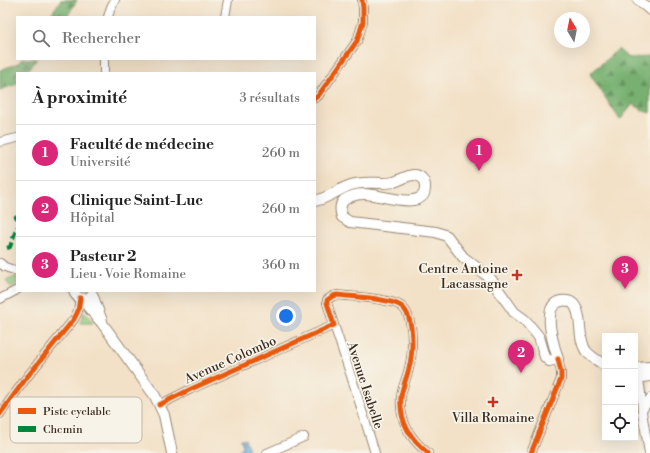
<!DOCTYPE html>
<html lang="fr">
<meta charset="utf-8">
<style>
body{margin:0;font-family:"Libre Bodoni",serif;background:#f6f6f6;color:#222}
.controls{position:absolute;right:12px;bottom:12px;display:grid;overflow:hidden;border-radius:0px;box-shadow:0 4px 16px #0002}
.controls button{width:36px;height:36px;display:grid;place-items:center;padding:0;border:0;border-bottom:1px solid #e0e0e0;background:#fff;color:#222;font:20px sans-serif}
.compass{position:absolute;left:554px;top:12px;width:36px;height:36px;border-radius:50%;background:#fff;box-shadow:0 4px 16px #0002;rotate:350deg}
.you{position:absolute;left:286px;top:316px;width:14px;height:14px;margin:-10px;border:3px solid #fff;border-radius:50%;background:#1a73e8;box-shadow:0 0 0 6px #1a73e833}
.badge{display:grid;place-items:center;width:26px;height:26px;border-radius:50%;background:#db2777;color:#fff;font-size:13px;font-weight:700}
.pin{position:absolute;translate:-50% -33px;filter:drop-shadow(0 1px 2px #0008)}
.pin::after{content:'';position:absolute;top:21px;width:14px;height:12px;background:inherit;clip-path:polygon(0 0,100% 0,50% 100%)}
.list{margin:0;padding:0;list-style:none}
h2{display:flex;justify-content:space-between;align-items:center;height:52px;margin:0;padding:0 16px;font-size:17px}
h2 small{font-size:13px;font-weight:400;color:#767676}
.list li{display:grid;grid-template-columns:26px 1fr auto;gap:12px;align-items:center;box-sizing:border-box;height:56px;padding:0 16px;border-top:1px solid #e0e0e0}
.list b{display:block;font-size:15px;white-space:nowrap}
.list p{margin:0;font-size:13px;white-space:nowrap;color:#767676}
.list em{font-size:13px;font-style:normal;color:#767676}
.icon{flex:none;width:22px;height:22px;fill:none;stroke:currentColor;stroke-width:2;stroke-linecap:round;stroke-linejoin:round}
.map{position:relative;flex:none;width:650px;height:453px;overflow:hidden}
.search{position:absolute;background:#fff;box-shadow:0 4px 16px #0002;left:16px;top:16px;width:300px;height:44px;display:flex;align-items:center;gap:10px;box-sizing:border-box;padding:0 14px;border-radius:0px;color:#767676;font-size:15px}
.panel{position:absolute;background:#fff;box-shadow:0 4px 16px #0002;left:16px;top:72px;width:300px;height:220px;border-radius:0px}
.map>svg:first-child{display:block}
.grass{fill:url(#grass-tufts);stroke:#687c50}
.forest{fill:url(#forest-firs);stroke:#596d46}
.water{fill:url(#water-rules);stroke:#526c7f}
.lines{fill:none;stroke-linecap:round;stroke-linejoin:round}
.minor-casing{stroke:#978672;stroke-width:10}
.major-casing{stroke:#978672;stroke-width:12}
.minor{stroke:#fff;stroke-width:8}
.major{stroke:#fff;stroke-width:10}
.quiet{stroke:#00873e;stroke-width:4;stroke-dasharray:8 4;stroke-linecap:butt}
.cycleway-casing{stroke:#f7f3e8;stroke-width:8}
.cycleway{stroke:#e8590c;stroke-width:5}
.poi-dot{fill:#c8321e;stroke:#f7f3e8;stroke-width:1.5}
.labels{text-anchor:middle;stroke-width:3.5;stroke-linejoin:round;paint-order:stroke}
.poi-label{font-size:13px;fill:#3b2a1e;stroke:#f7f3e8;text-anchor:end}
.street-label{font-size:13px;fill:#3b2a1e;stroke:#f7f3e8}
.key{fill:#f7f3e8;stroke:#bfb7ab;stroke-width:1}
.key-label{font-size:11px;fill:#3b2a1e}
</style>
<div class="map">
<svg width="650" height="453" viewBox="0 0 650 453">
<defs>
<pattern id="grass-tufts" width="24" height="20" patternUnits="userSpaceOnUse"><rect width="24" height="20" fill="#94cd81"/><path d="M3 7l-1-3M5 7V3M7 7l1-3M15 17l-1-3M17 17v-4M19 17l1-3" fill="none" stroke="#80b06f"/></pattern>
<pattern id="forest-firs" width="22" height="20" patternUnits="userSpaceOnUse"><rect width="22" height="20" fill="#77b06f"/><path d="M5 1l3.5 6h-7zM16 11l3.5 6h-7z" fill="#638f5b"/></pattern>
<pattern id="water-rules" width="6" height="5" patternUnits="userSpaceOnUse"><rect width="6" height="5" fill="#6aafe0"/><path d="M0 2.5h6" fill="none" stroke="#588fb5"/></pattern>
</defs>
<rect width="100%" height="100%" fill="#f7f3e8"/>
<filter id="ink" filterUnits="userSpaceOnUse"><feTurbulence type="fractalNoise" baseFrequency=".025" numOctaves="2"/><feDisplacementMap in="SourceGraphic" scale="8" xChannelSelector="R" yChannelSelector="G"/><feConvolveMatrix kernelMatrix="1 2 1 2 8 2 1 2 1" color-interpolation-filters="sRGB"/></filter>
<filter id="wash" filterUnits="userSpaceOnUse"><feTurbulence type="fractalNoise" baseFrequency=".012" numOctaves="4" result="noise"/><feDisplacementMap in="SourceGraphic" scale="16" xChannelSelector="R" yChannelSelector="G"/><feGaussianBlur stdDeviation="0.9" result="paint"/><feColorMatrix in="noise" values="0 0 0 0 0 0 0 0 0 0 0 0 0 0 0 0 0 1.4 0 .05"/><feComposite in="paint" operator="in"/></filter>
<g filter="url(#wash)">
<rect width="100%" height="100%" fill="#f3e1c7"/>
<!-- grass -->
<path class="grass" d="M17 276V284L11 287 6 281Z
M84 311 93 323H80Z"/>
<!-- forest -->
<path class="forest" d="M61 0H77L67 17H49Z
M618 49 628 58 650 57V113L644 111 633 104 620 120 590 74Z
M22 59H37L26 73H17V84L0 90V70L19 63Z"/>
<!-- water -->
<path class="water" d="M241 439H245L249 449 244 453 241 452 240 450 243 446Z"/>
</g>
<g filter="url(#ink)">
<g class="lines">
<defs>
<path id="minor" d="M108 17 111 7 115 0
M225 17 228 0
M104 73V59
M315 98 318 96 357 41 363 22V8L362 0
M0 142 17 138
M0 263 5 267 17 271
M0 299 17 290
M334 325 354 385 375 453
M638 373 641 393 642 412 649 453
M159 405 191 389 334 325 327 303V300L333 296 337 295C353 297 389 298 401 306 415 316 413 353 409 368 407 378 402 387 401 397 399 421 410 439 428 453
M642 411 650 398
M0 414 27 377 74 319 78 311 80 298
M267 453 304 437
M531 453 561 379V372L558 359"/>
<path id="major" d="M638 0 650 10
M315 201C328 198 339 189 351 185 366 180 380 185 394 182 401 180 407 175 414 175 421 175 425 181 425 187 426 213 378 193 364 194 357 194 350 196 344 200 339 205 340 211 342 217L350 222 436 232 447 236 463 257 490 278 514 312 525 320 539 337 545 357 549 361 558 359C554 346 540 305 561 301 566 300 572 301 575 306 583 318 577 338 586 351 591 357 599 361 605 366
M74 291C76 298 82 300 88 298
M92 294 102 321
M83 299 89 308 102 323 155 396 164 415 172 453
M635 368 650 367
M635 378 650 376"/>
</defs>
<!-- minor casing -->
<use href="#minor" class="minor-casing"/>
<!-- major casing -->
<use href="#major" class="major-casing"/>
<!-- minor -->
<use href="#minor" class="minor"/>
<!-- major -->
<use href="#major" class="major"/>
<!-- quiet -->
<path class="quiet" d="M14 216 17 218
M7 248 10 247 17 227"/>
<defs>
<path id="cycleway" d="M315 98 318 96 357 41 363 22V8L362 0
M159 405 191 389 334 325 327 303V300L333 296 337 295C353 297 389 298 401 306 415 316 413 353 409 368 407 378 402 387 401 397 399 421 410 439 428 453
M0 414 27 377 74 319 78 311 80 298
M531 453 561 379V372L558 359"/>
</defs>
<!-- cycleway casing -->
<use href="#cycleway" class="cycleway-casing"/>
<!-- cycleway -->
<use href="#cycleway" class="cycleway"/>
</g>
</g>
<!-- markers -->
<g class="poi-dot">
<path d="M515 269h4v4h4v4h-4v4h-4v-4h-4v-4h4z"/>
<path d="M491 396h4v4h4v4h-4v4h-4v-4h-4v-4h4z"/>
</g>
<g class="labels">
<!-- poi labels -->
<g class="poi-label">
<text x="508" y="273">Centre Antoine<tspan x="508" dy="15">Lacassagne</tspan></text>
<text x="493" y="422" text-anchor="middle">Villa Romaine</text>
</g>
<!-- street labels -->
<g class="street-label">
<text transform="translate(230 359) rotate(-24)" y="5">Avenue Colombo</text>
<text transform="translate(366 385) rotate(72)" y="5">Avenue Isabelle</text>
</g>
</g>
<!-- legend -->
<rect x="10" y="397" width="132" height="46" rx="6" class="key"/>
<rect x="18" y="408" width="18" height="6" fill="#e8590c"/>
<rect x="18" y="426" width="18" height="6" fill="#00873e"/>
<g class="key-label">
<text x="43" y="415">Piste cyclable</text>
<text x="43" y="433">Chemin</text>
</g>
</svg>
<div class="controls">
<button>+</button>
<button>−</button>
<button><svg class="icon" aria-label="locate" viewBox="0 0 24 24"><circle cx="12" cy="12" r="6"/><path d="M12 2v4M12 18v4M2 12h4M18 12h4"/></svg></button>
</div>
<svg class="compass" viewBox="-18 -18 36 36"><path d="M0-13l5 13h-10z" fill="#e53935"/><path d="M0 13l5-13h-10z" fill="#767676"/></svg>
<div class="you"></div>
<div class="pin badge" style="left:479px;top:171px">1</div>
<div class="pin badge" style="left:521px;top:373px">2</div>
<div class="pin badge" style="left:625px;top:289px">3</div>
<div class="search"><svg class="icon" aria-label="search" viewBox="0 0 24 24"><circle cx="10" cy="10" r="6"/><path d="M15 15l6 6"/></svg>Rechercher</div>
<section class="panel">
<h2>À proximité<small>3 résultats</small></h2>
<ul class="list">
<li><span class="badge">1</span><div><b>Faculté de médecine</b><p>Université</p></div><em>260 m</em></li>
<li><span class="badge">2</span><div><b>Clinique Saint-Luc</b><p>Hôpital</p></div><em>260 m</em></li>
<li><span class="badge">3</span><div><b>Pasteur 2</b><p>Lieu · Voie Romaine</p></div><em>360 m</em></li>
</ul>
</section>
</div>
